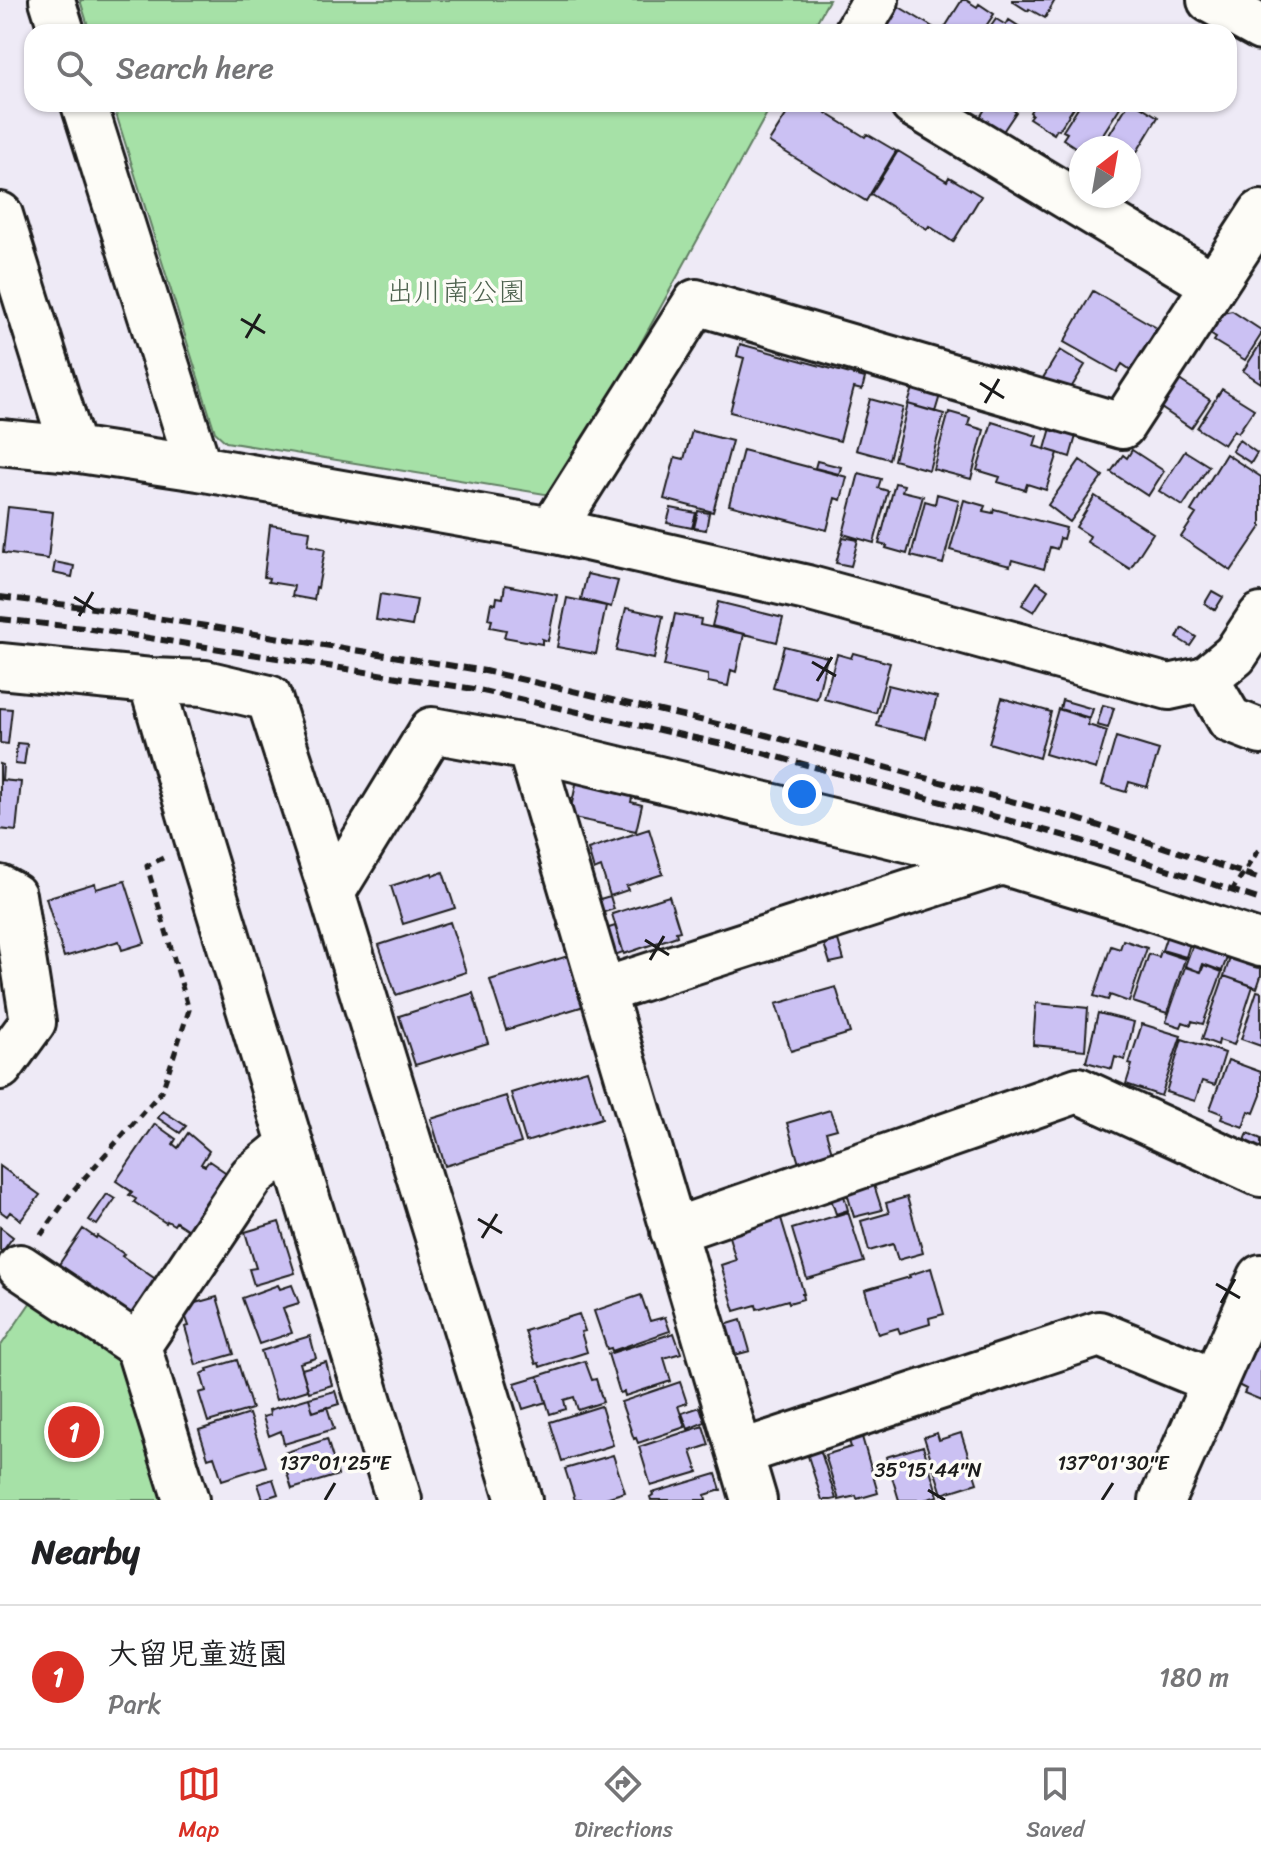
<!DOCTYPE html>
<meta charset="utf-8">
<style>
body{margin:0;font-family:Sriracha,"Klee One",sans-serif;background:#f6f6f6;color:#202124}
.compass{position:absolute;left:1069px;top:136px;width:72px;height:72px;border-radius:50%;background:#fff;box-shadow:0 2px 6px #0004;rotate:31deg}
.you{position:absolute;left:802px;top:794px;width:28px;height:28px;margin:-20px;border:6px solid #fff;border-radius:50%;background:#1a73e8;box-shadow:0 0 0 12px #1a73e833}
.badge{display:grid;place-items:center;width:52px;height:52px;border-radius:50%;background:#d93025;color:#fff;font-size:26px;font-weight:700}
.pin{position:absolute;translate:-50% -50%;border:4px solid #fff;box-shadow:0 2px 8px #0006}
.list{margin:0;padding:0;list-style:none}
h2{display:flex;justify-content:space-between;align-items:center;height:104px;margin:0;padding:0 32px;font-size:34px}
h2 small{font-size:26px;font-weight:400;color:#757577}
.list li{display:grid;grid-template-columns:52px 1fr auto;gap:24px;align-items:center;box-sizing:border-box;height:144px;padding:0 32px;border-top:2px solid #e0e0e0}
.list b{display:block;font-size:30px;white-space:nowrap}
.list p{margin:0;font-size:26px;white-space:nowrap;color:#757577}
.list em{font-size:26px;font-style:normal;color:#757577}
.icon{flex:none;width:44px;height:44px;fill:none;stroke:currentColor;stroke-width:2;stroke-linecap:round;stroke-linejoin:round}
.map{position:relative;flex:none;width:1261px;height:1500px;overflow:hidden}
.search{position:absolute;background:#fff;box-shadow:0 2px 6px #0004;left:24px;right:24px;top:24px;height:88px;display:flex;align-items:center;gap:20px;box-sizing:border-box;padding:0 28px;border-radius:24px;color:#757577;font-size:30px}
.sheet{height:248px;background:#fff}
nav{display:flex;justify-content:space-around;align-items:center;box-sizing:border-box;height:112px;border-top:2px solid #e0e0e0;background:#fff;font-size:22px;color:#757577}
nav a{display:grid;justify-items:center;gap:4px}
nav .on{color:#d93025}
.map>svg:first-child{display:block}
.green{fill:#a6e1a7;stroke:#617e62;stroke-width:2}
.building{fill:#cbc1f3;stroke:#1c1c1c;stroke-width:2}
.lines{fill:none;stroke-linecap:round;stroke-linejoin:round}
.minor-casing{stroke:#1c1c1c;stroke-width:50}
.path{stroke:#1c1c1c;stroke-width:5;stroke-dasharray:8 6;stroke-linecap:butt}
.minor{stroke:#fdfcf7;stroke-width:44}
.rail{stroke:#1c1c1c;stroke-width:6;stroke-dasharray:12 6;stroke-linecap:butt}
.ticks{fill:none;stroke:#1c1c1c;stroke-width:3}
.labels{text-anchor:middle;stroke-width:7;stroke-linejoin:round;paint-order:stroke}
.park-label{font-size:28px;fill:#4c614d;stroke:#fdfcf7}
.ticks-label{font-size:20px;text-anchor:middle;fill:#1c1c1c;stroke:#fdfcf7;stroke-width:7;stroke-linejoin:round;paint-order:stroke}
</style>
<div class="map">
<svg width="1261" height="1500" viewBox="0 0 1261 1500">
<rect width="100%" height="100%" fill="#eeeaf6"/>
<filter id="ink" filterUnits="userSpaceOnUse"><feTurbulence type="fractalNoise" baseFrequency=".0125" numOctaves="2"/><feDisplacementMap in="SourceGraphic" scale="16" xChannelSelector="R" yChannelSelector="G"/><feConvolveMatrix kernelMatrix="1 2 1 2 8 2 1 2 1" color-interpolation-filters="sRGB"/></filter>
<g filter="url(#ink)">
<!-- green -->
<path class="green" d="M80 0H829L811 32H90Z
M113 104H772L557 496 226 442 215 432Z
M37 1293 126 1363 169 1500H0V1347Z"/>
<!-- building -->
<path class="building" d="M962 0H966L977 7 979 4 994 14 982 32H942Z
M1012 0H1055L1045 18 1029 9 1028 11 1012 1Z
M891 2 936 29 934 32H874Z
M996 19 1006 25 1009 20 1023 29 1022 32H987Z
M793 104H819L828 110 826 113 865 137 867 134 896 151 866 201 769 142Z
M988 104H1004L1016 112 1002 133 979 119Z
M1035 104H1076L1059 130 1057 129 1054 134 1029 118 1032 114 1030 112Z
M1080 104H1122L1094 148H1081V151L1063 139 1067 133 1063 131Z
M1128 104H1137L1158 117 1129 165V148H1101Z
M898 151 947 181 949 177 981 196 953 242 929 226 927 229 871 194Z
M1093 291 1157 328 1132 371 1122 364 1117 372 1064 342Z
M1232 311 1261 330V335L1245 360 1214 341 1216 338 1207 332 1218 314Z
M1261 343V383L1243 371Z
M740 344 865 378 862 390 854 388 840 441 730 412 744 358 737 356Z
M1060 350 1085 365 1068 393 1043 378Z
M1173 376 1210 400 1191 428 1155 404Z
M914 385 941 392 935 412 908 404Z
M1222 389 1254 409 1238 433 1234 430 1224 445 1197 428Z
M870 399 903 408 889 459 856 450Z
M908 404 944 414 929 470 894 460Z
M949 412 970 418 968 425 984 430 971 479 933 469Z
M992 422 1037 436 1034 446 1058 453 1046 490 1027 484 1025 490 998 482 1000 477 977 470Z
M1051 428 1076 436 1070 457 1045 449Z
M692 431 732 441 713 512 664 499 675 457 684 459Z
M1239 440 1257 453 1251 463 1232 451Z
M743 450 847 477 841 500 835 498 827 530 729 505Z
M1132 450 1164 471 1148 496 1111 472 1123 455 1127 458Z
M1185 451 1209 466 1183 506 1159 491Z
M1226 454 1261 477V527L1231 571 1181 537 1196 514 1191 511Z
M1080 460 1103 476 1070 522 1048 505Z
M817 461 841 467 839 474 815 468Z
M859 473 881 479 878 488 888 491 874 543 843 534Z
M895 483 904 485 902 491 923 496 907 554 886 548 887 546 879 544Z
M937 494 959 500 943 564 911 556 925 501 935 504Z
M1095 496 1153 533 1130 569 1087 542 1090 536 1076 527Z
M964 500 985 506 983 511 993 513 994 509 1066 528 1063 539 1060 538 1057 549 1050 547 1044 569 1012 560 1010 566 950 550Z
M8 507 53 512 48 559 3 553Z
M671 508 696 513 692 528 667 523Z
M698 511 709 513 706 530 694 528Z
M270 525 310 531 308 545 325 549 318 588 316 587 314 600 292 596 294 586 268 582 269 578 264 577Z
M843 537 858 540 851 566 836 563Z
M55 562 74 566 72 577 53 573Z
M587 574 618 581 611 607 581 599Z
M1037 582 1048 590 1034 612 1022 605Z
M505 585 557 595 548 641 542 639V644L504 637 506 630 490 627 492 620 488 619 491 603 496 604 497 597 503 598Z
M1212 591 1223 597 1215 610 1205 603Z
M380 594 417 600 412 626 376 620Z
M567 598 606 606 596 654 557 647Z
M718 602 783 618 777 642 712 626Z
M626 608 663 616 654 659 616 651Z
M675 614 701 619 700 625 744 634 736 672 731 670 728 686 708 682V675L664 666Z
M1182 628 1196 637 1190 646 1177 638Z
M784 646 827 657 817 699 773 688Z
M853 653 890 663 876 713 824 699 837 654 851 658Z
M888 685 937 697 926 738 877 726Z
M1002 698 1051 712 1039 758 989 743Z
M1062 700 1093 709 1090 718 1060 709Z
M1103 705 1114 708 1108 728 1097 725Z
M0 708 12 709 8 744 0 743Z
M1058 709 1089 719 1088 725 1107 731 1096 769 1045 754Z
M1116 737 1159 750 1147 787 1129 782 1126 792 1102 785Z
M17 743 27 744 24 765 15 764Z
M0 764 3 765 2 780 21 782 16 831 0 829Z
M578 775 634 788 631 802 642 805 636 831 569 817Z
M649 829 663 874 626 886 628 890 610 896 601 867 594 870 588 849Z
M443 872 455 908 403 924 391 886 432 873 433 876Z
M125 881 145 943 122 950 119 941 64 957 46 898 95 883 96 889Z
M610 896 614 909 594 915 590 902Z
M669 896 680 931 676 932 677 936 624 954 612 914Z
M450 922 466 972 396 995 379 945Z
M615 926 623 952 612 956 603 930Z
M1168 932 1191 940 1186 957 1162 950Z
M1195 939 1229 952 1222 971 1203 964 1200 972 1185 966Z
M838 940 844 960 830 963 824 944Z
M1123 940 1147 948 1129 1002 1110 995 1108 1000 1094 996 1111 946 1120 949Z
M1161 951 1185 959 1167 1013 1133 1002 1149 954 1159 957Z
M1232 952 1261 962V976L1257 988 1224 976Z
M568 956 584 1006 506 1030 490 980Z
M1204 965 1222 972 1203 1024 1192 1021 1191 1025 1183 1022 1181 1027 1166 1022 1185 967 1201 972Z
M1224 976 1253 986 1234 1045 1219 1040 1218 1045 1202 1039Z
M836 987 850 1033 791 1051 776 1004Z
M1257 991 1261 992V1046L1241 1039Z
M473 993 488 1043 415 1065 399 1016Z
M1036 1003 1088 1008 1085 1050 1033 1045Z
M1098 1013 1134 1022 1125 1060 1115 1057 1112 1069 1086 1062Z
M1142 1024 1181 1036 1161 1096 1126 1084 1132 1065 1129 1064Z
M1182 1039 1225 1053 1215 1085 1202 1081 1195 1101 1166 1092Z
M1228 1060 1261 1072V1095L1254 1113 1249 1111 1243 1127 1221 1119 1223 1114 1210 1109Z
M587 1070 602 1118 526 1142 511 1093Z
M506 1096 521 1143 445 1166 431 1119Z
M830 1110 837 1129 826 1132 833 1156 800 1167 787 1123Z
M163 1111 186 1126 180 1133 158 1118Z
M155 1124 176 1139 173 1144 178 1148 188 1133 209 1151 201 1164 205 1166 209 1161 231 1176 193 1233 176 1222 174 1225 167 1221 166 1223 134 1202 136 1199 129 1195 132 1192 116 1181Z
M1248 1133 1261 1139V1168L1238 1158Z
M0 1166 40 1195 21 1220 10 1212 7 1216 0 1211Z
M874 1185 882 1210 854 1217 847 1193Z
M843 1192 848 1210 836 1214 830 1196Z
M107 1194 115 1199 97 1225 89 1220Z
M907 1197 923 1253 898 1260 893 1244 869 1251 861 1221 889 1213 886 1203Z
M848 1212 864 1262 807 1279 792 1229Z
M780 1215 804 1294H802L803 1299 789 1303 788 1300 757 1309 756 1305 735 1311 721 1265 736 1260 727 1230Z
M279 1222 295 1273 254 1285 249 1269 256 1268 245 1232Z
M0 1227 13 1237 2 1252 0 1250Z
M83 1229 96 1238 97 1236 124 1254 122 1256 160 1282 135 1319 100 1293 98 1296 67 1275 69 1272 58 1266Z
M931 1268 944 1314 929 1318 930 1324 900 1333 898 1328 878 1334 865 1290 910 1277 909 1275Z
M278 1285 280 1289 292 1285 299 1303 283 1308 292 1333 259 1344 242 1298Z
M641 1295 650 1321 665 1317 670 1331 612 1351 611 1348 607 1349 594 1311Z
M217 1297 234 1354 196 1365 185 1327 189 1326 184 1312 189 1310 188 1305Z
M579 1314 585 1331 581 1332 587 1352 540 1367 539 1363 536 1364 525 1331Z
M741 1320 750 1351 727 1357 718 1327Z
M674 1333 681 1353 664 1358 671 1381 625 1396 624 1392 620 1393 608 1354Z
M310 1336 316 1358 300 1363 308 1390 276 1400 261 1351Z
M1252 1344 1261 1347V1400L1244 1393 1246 1389 1234 1383Z
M237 1360 252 1409 208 1422 199 1393 206 1391 201 1374 208 1371 207 1369Z
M585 1361 592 1380 596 1379 603 1402 578 1410 574 1397 564 1400 566 1409 550 1414 538 1376Z
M326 1362 332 1385 309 1392 302 1369Z
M538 1376 546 1402 523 1409 515 1383Z
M680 1382 687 1403 678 1406 685 1427 638 1443 636 1438 634 1439 621 1402Z
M335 1391 339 1404 313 1412 309 1398Z
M309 1398 313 1412 327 1407 334 1429 284 1444 281 1431 269 1436 263 1417 270 1415 269 1410Z
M601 1406 613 1445 562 1461 550 1422Z
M700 1407 705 1422 688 1429 682 1413Z
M249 1414 266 1466 222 1480 214 1456 208 1458 199 1430Z
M703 1426 709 1445 691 1451 698 1472 651 1486 639 1447Z
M937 1433 939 1440 961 1433 977 1483 942 1494 924 1437Z
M862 1437 878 1493 857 1499 856 1496 839 1500 825 1455 851 1447 849 1441Z
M327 1439 338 1475 292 1489 281 1454Z
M923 1446 938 1496 924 1500H899L886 1457Z
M820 1449 836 1499 831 1500H822L807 1453Z
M613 1455 625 1492 599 1500H575L565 1469Z
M716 1474 721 1490 705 1495 706 1500H651L650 1497 653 1495 652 1493Z
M273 1479 278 1494 263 1499 258 1484Z"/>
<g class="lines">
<defs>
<path id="minor" d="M52 0 62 32
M1210 0 1261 28
M857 32 876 0
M84 104 199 468
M913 104 1214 285
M0 215 73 449
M0 442 73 449 199 468 552 530 807 588 1169 687 1206 679 1235 655 1261 616
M552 530 696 302 1122 426 1261 213
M0 666 151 681 205 683 269 698 332 893 519 1500
M1206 679 1230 720 1261 732
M151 681 198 841 399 1500
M530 748 754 1500
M0 888 13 895 33 1022 0 1067
M332 893 432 730 530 748 1002 862 1131 901 1261 944
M602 991 1002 862
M673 1231 1078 1090 1261 1174
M20 1267 138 1346 186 1500
M138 1346 252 1176 290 1145
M740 1453 1099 1334 1214 1381
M1162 1500 1261 1277"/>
</defs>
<!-- minor casing -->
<use href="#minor" class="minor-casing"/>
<!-- path -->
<path class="path" d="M1231 892 1261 846
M41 1235 71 1193 162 1091 189 1010 147 866 163 858"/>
<!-- minor -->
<use href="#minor" class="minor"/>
<!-- rail -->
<path class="rail" d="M0 597 101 609 485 671 766 735 1078 819 1261 879
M0 619 92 629 474 689 763 753 1073 838 1261 900"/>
</g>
</g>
<!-- ticks -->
<path class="ticks" d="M241 319 265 333M246 338 260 314M980 383 1004 398M985 403 999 379M74 597 98 612M79 616 93 592M812 662 836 676M817 681 832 657M645 940 669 955M650 960 664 936M478 1219 502 1233M482 1238 497 1214M1216 1284 1240 1298M1221 1303 1235 1279M928 1490 945 1500M325 1500 335 1483M1102 1500 1113 1483"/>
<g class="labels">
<!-- park labels -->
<g class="park-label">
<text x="456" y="301">出川南公園</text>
</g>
</g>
<g class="ticks-label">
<text x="335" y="1470">137°01'25"E</text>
<text x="1113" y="1470">137°01'30"E</text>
<text x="928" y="1477">35°15'44"N</text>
</g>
</svg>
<svg class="compass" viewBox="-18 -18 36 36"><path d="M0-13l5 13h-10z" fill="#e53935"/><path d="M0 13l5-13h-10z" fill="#757577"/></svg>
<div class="you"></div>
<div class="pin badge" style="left:74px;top:1432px">1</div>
<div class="search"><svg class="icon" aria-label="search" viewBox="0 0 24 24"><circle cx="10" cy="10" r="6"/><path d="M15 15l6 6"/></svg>Search here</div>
</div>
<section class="sheet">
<h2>Nearby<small></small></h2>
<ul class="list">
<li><span class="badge">1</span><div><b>大留児童遊園</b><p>Park</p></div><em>180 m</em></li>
</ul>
</section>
<nav>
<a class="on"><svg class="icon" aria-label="map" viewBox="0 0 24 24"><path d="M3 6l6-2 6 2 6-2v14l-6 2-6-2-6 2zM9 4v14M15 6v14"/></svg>Map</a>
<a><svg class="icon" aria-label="directions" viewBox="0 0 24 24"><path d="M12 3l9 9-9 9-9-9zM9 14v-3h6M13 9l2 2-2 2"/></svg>Directions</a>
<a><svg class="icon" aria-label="saved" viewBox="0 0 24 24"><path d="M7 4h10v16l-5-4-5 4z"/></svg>Saved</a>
</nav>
